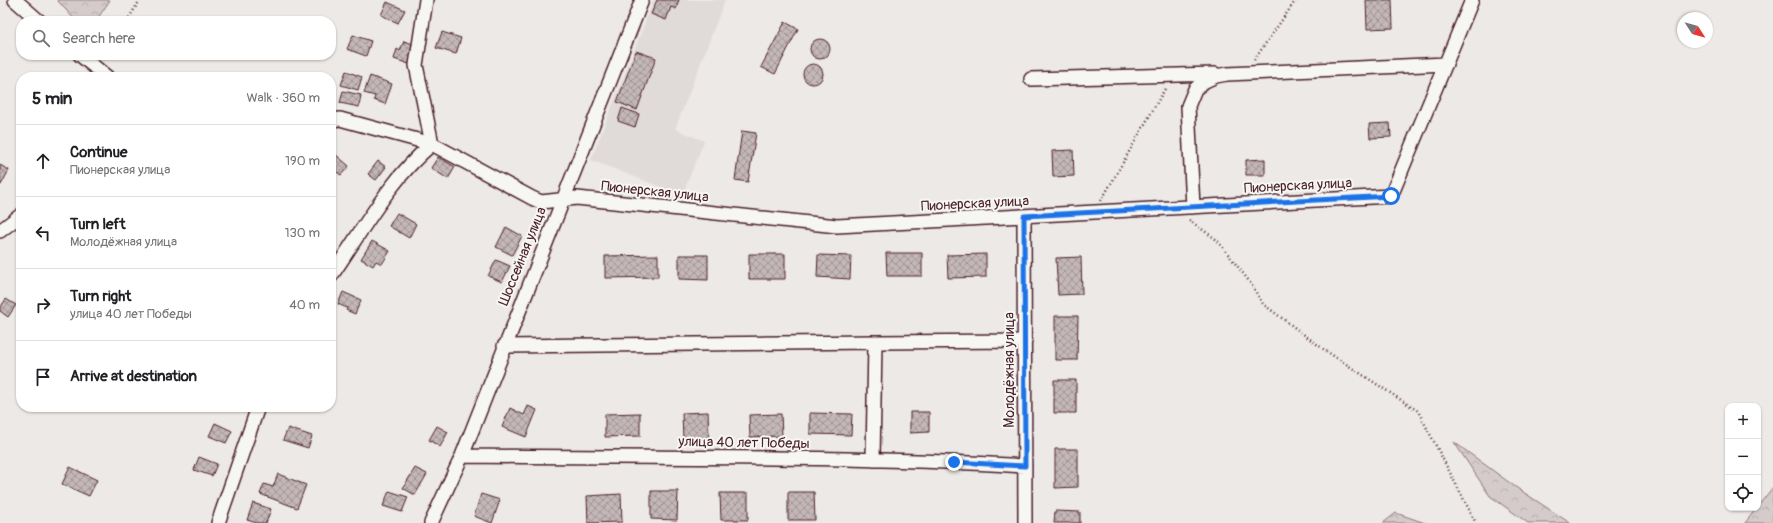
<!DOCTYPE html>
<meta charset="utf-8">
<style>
body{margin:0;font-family:Pangolin,sans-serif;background:#f6f6f6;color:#202124}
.controls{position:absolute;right:12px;bottom:12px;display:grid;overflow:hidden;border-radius:8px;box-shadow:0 1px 3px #0004}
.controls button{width:36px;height:36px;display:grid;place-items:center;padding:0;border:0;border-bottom:1px solid #e0e0e0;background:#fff;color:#202124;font:20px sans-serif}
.compass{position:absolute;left:1677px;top:12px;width:36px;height:36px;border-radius:50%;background:#fff;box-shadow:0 1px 3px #0004;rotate:126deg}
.stop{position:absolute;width:12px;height:12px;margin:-9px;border:3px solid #1a73e8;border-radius:50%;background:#fff}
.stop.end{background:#1a73e8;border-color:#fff;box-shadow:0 1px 4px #0008}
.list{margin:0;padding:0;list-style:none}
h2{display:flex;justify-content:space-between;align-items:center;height:52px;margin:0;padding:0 16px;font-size:17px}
h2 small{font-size:13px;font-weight:400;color:#757577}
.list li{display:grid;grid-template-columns:26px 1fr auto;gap:12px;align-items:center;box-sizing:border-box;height:72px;padding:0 16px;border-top:1px solid #e0e0e0}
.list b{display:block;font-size:15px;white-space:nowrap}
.list p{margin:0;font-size:13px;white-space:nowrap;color:#757577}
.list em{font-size:13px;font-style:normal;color:#757577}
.icon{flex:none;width:22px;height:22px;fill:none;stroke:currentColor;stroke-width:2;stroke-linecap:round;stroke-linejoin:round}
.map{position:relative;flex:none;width:1773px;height:523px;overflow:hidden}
.search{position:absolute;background:#fff;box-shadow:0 1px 3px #0004;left:16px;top:16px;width:320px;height:44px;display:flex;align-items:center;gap:10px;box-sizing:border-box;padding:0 14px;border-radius:16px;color:#757577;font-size:15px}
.panel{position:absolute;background:#fff;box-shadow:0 1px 3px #0004;left:16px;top:72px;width:320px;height:340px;border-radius:16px}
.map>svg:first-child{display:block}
.built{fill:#e0dad8}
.forest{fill:url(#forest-crowns);stroke:#8f757a}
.building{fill:url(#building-cross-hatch);stroke:#4a1f2b}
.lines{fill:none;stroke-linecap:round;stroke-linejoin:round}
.minor-casing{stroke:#4a1f2b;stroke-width:16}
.path{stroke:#4a1f2b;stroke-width:2.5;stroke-dasharray:1 3;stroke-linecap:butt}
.minor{stroke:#f6f6f2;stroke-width:13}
.route{stroke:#1a73e8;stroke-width:5}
.labels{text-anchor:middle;stroke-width:4;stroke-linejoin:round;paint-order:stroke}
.street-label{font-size:14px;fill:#4a1f2b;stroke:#f6f6f2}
</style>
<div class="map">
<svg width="1773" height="523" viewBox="0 0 1773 523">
<defs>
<pattern id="forest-crowns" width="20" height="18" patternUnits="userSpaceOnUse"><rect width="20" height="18" fill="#d4cbca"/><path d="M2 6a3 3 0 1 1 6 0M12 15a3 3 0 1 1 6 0" fill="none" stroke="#b8aeae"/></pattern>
<pattern id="building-cross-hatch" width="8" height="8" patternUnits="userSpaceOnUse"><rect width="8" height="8" fill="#c4b7b7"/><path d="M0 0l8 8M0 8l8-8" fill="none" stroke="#a19495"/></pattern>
</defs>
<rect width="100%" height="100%" fill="#ece9e6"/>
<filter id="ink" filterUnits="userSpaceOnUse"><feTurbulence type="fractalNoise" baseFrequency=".025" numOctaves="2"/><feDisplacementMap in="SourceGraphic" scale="8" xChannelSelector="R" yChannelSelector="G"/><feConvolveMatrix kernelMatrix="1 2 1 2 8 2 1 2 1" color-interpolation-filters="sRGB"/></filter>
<g filter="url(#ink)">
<!-- built -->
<path class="built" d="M654 0H725L675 129 704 141 682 195 591 160Z"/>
<!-- forest -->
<path class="forest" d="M57 0H110L96 21H76Z
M1454 442 1514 486 1570 523H1528L1490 496Z
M1773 487V523H1745Z
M1396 513 1425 523H1383Z"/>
<!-- building -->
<path class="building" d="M657 0H679L676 9 671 7 666 20 651 14Z
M1366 0H1392L1393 28 1367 29Z
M387 2 405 10 398 23 381 15Z
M785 22 798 29 775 74 761 67Z
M442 32 461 38 456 54 436 48Z
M353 35 371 41 366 56 347 49Z
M810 49a10 10 0 1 1 20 0a10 10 0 1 1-20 0Z
M404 41 416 45 409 64 394 59 397 49 400 51Z
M636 51 656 58 637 110 617 102Z
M803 74a10 10 0 1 1 20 0a10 10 0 1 1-20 0Z
M346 71 362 77 358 90 341 85Z
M370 76 392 84 385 104 374 100 375 96 364 93Z
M343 91 361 95 359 107 340 103Z
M622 108 639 114 635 127 618 121Z
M1390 123 1391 137 1370 138 1369 124Z
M742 131 756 133 748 182 735 180Z
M1073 150 1074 176 1053 177 1052 151Z
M335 154 349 166 341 175 331 168V159Z
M438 157 455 167 448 179 431 168Z
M1265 159V175H1246V160Z
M378 161 386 167 376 180 368 174Z
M0 165 9 170 1 185H0Z
M397 213 416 224 409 238 389 226Z
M506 227 522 236 512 255 496 247Z
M372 241 390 251 382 264 376 261 373 266 361 259Z
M886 253H922V276H887Z
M749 254H785V279H749Z
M986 254V277L948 278 947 255Z
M658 255V277L605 278V256Z
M679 255H708V280L679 279Z
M818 255 851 256 850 279 817 277Z
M1081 257 1082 294 1058 295 1056 258Z
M496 260 510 266 502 282 488 276Z
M343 292 361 300 355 314 346 310 347 308 338 304Z
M6 299 16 305 8 317 0 311V308Z
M1055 316H1078L1077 360H1055Z
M1054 380H1076V413H1054Z
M528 406 537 410 526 437 502 427 510 408 524 415Z
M708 412 709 438H683L682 413Z
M910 412H929V432L910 433Z
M640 413V436L605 437V414Z
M810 413 852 414 851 435 810 434Z
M781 414 782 436 750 437 749 415Z
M215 423 232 431 226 443 209 436Z
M437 426 448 432 440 447 429 440Z
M288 428 312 436 308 448 283 440Z
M1055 449H1078V487L1055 488Z
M199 457 217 464 212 476 194 470Z
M70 467 97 480 89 496 62 484Z
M415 468 427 474 415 495 403 488Z
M278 474 306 485 297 508 260 494 264 484 273 487Z
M389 491 408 497 402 512 383 506Z
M651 491H678L677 520 651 519Z
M788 492H814L815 520H788Z
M720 493H748V520H721Z
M481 494 500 500 492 523 474 516Z
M621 494 622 522 588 523 587 496Z
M253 503 271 509 266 523H257L247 520Z
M1055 511 1080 512V523H1054Z"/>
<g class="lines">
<defs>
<path id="minor" d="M15 0 39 21
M80 55 107 77
M1031 79 1215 74
M331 120 340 119 432 144 532 198 541 202 577 198 837 226 1391 196 1472 0
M1193 207 1188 106 1195 89 1205 81 1216 76 1227 74 1446 64
M1024 216 1025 523
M0 231 21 215
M331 276C362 231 390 179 432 144L416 65 426 0
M875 342 1025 341
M504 346 875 342 873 460
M462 456C650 458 838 455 1025 466
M218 523 258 407
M431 523 462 456 642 0"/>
</defs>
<!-- minor casing -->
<use href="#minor" class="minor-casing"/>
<!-- path -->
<path class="path" d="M127 21 140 0
M1254 60 1296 0
M1101 201 1166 87
M1189 220 1217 240 1249 281 1263 304 1326 351 1418 411 1476 523"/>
<!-- minor -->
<use href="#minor" class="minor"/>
</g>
</g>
<g class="lines" filter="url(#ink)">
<!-- route -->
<path class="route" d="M954 462 1025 466 1024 216 1391 196"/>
</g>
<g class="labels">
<!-- street labels -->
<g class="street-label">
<text transform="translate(1298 185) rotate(-3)" y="5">Пионерская улица</text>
<text transform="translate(655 191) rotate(6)" y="5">Пионерская улица</text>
<text transform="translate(975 203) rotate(-3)" y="5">Пионерская улица</text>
<text transform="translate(522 256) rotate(-68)" y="5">Шоссейная улица</text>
<text transform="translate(1009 370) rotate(-90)" y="5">Молодёжная улица</text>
<text transform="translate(744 442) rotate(1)" y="5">улица 40 лет Победы</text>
</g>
</g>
</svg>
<div class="controls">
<button>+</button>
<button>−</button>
<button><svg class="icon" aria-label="locate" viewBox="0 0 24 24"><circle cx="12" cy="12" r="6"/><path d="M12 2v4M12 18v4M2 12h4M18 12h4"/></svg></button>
</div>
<svg class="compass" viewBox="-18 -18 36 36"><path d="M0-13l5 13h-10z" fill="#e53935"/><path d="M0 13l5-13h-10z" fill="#757577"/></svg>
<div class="stop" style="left:1391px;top:196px"></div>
<div class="stop end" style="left:954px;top:462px"></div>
<div class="search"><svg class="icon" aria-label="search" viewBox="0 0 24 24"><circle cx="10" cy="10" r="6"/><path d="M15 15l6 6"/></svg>Search here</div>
<section class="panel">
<h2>5 min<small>Walk · 360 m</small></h2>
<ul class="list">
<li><svg class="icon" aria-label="ahead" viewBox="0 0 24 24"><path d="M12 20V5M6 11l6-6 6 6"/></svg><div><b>Continue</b><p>Пионерская улица</p></div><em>190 m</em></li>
<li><svg class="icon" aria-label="left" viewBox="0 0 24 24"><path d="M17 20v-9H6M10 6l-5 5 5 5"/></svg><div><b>Turn left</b><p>Молодёжная улица</p></div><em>130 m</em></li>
<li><svg class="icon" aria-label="right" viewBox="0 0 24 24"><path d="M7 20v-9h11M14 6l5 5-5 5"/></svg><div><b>Turn right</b><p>улица 40 лет Победы</p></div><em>40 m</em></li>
<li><svg class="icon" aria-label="arrive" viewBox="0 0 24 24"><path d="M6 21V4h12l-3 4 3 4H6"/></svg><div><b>Arrive at destination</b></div></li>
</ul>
</section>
</div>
